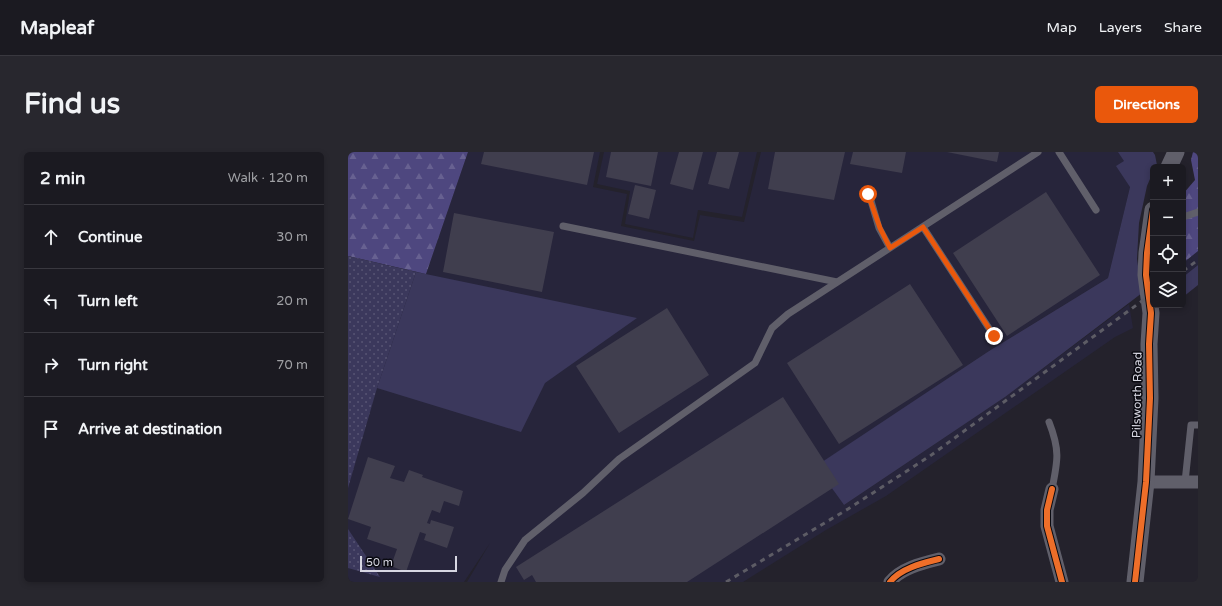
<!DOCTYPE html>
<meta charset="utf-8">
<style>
body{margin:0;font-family:"Varela Round",sans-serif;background:#28272e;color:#f1f3f6}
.controls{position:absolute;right:12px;top:12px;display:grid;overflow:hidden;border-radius:6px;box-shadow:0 2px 6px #0003}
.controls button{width:36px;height:36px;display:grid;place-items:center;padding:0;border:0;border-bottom:1px solid #39383f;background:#1b1a21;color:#f1f3f6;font:20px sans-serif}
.scale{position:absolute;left:12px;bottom:10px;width:97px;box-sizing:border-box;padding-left:4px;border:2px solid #d7d7e2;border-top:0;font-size:11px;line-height:14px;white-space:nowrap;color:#d7d7e2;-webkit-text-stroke:3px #0a0a11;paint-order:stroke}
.stop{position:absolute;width:12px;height:12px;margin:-9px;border:3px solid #ea580c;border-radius:50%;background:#fff}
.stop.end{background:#ea580c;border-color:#fff;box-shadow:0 1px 4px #0008}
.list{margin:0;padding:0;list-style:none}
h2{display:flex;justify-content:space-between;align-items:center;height:52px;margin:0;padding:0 16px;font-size:17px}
h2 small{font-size:13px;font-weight:400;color:#a0a1a5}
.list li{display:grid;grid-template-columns:26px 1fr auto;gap:12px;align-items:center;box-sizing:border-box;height:64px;padding:0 16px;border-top:1px solid #39383f}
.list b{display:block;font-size:15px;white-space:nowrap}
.list em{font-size:13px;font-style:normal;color:#a0a1a5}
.icon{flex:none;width:22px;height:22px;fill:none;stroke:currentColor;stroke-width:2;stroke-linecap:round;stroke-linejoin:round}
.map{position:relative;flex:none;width:850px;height:430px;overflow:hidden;border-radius:6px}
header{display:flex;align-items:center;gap:24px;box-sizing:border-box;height:56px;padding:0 20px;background:#1b1a21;border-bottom:1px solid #39383f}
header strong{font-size:19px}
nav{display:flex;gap:22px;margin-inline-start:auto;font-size:14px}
.intro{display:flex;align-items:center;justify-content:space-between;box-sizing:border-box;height:96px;padding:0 24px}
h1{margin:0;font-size:28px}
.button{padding:10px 18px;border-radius:6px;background:#ea580c;color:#fff;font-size:14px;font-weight:700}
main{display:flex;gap:24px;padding:0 24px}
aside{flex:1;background:#1b1a21;border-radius:6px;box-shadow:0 2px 6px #0003}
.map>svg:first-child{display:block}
.built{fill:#27253b}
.grass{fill:#3b385c}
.forest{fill:url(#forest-firs)}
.park{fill:url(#park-dots)}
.building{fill:#403e4e}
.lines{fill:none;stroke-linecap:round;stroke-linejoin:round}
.service{stroke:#605f6a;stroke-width:7}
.minor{stroke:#605f6a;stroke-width:13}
.tertiary{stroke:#605f6a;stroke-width:17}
.rail{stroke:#5d5c65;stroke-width:3;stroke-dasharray:5 5;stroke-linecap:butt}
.cycleway-casing{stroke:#0a0a11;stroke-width:8}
.cycleway{stroke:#ee6e29;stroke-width:6}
.route{stroke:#ea580c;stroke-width:5}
.labels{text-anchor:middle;stroke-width:3;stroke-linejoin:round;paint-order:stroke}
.street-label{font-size:12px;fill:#d7d7e2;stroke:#0a0a11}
</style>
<header>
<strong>Mapleaf</strong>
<nav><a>Map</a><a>Layers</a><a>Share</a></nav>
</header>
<div class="intro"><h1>Find us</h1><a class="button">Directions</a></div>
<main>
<aside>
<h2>2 min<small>Walk · 120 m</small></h2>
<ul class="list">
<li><svg class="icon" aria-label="ahead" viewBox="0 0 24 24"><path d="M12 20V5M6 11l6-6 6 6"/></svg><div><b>Continue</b></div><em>30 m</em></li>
<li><svg class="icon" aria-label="left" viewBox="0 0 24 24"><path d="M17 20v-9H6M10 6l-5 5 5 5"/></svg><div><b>Turn left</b></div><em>20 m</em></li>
<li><svg class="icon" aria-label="right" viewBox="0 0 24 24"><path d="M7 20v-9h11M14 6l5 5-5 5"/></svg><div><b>Turn right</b></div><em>70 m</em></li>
<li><svg class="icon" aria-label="arrive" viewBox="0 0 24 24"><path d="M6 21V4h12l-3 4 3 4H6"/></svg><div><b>Arrive at destination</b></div></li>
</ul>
</aside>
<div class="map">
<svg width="850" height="430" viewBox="0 0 850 430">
<defs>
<pattern id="forest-firs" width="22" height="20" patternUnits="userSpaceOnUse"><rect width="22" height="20" fill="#4e477f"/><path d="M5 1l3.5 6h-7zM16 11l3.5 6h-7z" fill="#676191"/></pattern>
<pattern id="park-dots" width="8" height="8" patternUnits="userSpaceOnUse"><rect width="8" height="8" fill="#3b385c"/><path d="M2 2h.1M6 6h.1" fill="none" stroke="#575473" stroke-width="1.8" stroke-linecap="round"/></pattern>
</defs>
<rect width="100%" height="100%" fill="#24222c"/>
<!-- built -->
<path class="built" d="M120 0H252L245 35 279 42 273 74 346 89 352 63 396 70 413 0H802L782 35 760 126 641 199 469 314 496 353 657 245 781 152 785 176 767 185 538 344 478 378 395 430H119L142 391 116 430H0V104L78 122Z
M256 0H409L394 65 350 58 345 86 277 72 282 39 249 32Z
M850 85V113L835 125V96Z"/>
<!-- grass -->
<path class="grass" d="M770 0H805L807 3 809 13 805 15V20L799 34 791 71 789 107 794 141 657 245 496 353 468 314 641 199 760 126 782 35 768 14 776 9Z
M850 113V133L835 145V125Z
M68 120 289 166 197 231 173 280 29 236Z"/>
<!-- forest -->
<path class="forest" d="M0 0H120L78 122 0 104Z
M845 0H850V99L835 111V42L847 28 843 8Z"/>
<!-- park -->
<path class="park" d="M0 104 68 120 29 236 0 336Z
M0 377 32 425 0 416Z"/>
<!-- building -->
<path class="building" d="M136 0H246L239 33 133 12Z
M263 0H310L303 34 258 25Z
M331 0H355L345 38 322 32Z
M369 0H391L381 37 360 32Z
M427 0H497L486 48 420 37Z
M505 0H558L554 21 502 12Z
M599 0H651L649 10Z
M287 33 308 38 301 67 280 62Z
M698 40 752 123 659 184 605 101Z
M106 61 206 80 194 140 95 120Z
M562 132 615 213 491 292 439 211Z
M319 156 361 223 271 281 228 214Z
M435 245 491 332 339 430H188L184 423 176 428 168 415Z
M20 305 47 314 42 326 56 330 61 318 75 323 74 325 115 339 111 354 96 349 92 361 84 358 79 371 82 372 83 368 106 375 99 396 76 388 78 382 72 380 58 420 43 414 49 397 19 387 23 375 0 367Z"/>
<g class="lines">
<!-- service -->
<path class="service" d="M711 0 748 58
M521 42 531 76 542 96
M835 65 850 60
M215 74 489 130
M575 75 646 184
M701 270C712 298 710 308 704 337
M837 330 843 273H850
M153 430 157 418 177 388 235 341 271 307 407 211 424 176 440 162 690 0"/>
<!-- minor -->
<path class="minor" d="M798 330H850
M704 337 699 358V374L714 430
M542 430C553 416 575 411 591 407"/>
<!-- tertiary -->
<path class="tertiary" d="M821 15 828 0
M787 430 798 330 802 246 801 192 803 161 798 123 799 101 805 58"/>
<!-- rail -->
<path class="rail" d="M835 119 850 108
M378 430 500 357 582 304 805 141"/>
<defs>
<path id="cycleway" d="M704 337 699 358V374L714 430
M542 430C553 416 575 411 591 407
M787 430 798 330 802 246 801 192 803 161 798 123 799 101 805 58"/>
</defs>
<!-- cycleway casing -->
<use href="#cycleway" class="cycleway-casing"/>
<!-- cycleway -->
<use href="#cycleway" class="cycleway"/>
</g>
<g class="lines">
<!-- route -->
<path class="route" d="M520 42 532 76 542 96 575 75 646 184"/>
</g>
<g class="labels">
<!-- street labels -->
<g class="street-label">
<text transform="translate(789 243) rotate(-89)" y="4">Pilsworth Road</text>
</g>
</g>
</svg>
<div class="controls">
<button>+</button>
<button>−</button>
<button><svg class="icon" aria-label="locate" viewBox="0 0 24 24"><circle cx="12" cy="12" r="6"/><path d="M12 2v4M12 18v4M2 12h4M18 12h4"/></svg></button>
<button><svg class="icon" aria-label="layers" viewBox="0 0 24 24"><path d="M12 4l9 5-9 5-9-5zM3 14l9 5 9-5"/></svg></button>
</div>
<div class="scale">50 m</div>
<div class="stop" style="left:520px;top:42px"></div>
<div class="stop end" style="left:646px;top:184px"></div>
</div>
</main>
